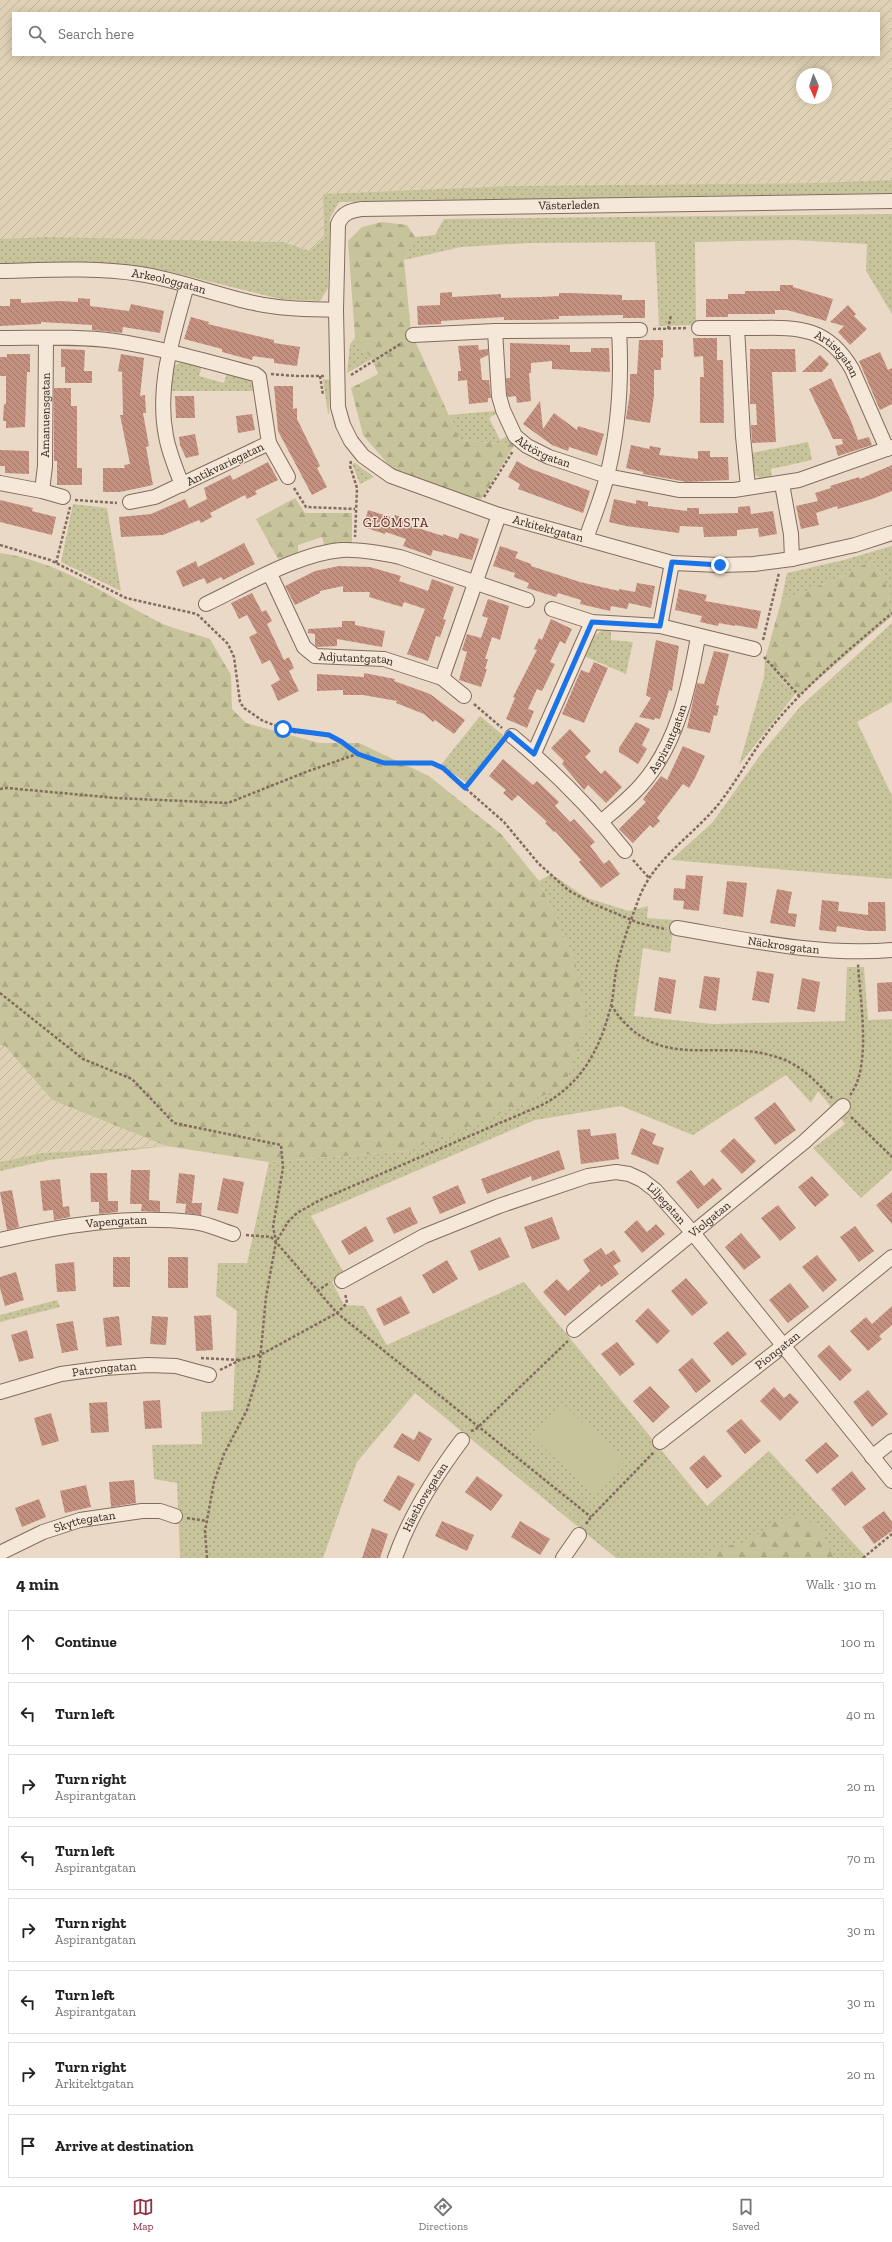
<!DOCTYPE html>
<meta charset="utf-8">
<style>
body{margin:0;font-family:"Zilla Slab",serif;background:#f2f2f2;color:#222}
.compass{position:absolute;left:796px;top:68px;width:36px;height:36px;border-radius:50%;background:#fff;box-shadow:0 2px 10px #0003;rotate:177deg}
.stop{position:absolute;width:12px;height:12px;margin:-9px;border:3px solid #1a73e8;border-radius:50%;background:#fff}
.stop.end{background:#1a73e8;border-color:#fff;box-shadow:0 1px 4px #0008}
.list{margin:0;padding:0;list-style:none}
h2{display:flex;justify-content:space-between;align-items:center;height:52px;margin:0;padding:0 16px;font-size:17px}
h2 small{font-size:13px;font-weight:400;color:#767676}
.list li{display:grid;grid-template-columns:26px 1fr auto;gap:12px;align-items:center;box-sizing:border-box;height:64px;margin:0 8px 8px;padding:0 8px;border:1px solid #e0e0e0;border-radius:0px}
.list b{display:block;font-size:15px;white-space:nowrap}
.list p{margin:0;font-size:13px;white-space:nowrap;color:#767676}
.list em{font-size:13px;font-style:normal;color:#767676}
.icon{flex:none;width:22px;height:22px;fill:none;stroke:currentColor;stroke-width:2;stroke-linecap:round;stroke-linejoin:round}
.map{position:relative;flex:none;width:892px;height:1558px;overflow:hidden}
.search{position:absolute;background:#fff;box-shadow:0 2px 10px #0003;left:12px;right:12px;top:12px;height:44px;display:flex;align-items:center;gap:10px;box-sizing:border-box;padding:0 14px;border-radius:0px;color:#767676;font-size:15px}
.sheet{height:628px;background:#fff}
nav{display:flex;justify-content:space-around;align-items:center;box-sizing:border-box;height:56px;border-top:1px solid #e0e0e0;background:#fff;font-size:11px;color:#767676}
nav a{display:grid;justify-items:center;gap:2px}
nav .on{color:#8d3444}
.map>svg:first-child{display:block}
.farmland{fill:url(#farmland-furrows);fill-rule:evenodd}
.grass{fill:url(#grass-dots)}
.forest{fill:url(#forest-firs)}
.garden{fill:#c7c49b}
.building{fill:url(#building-back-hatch)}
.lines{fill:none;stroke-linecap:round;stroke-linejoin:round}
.minor-casing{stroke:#836b5e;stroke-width:16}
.path{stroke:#836b5e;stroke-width:2.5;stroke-dasharray:3 2;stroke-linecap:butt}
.minor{stroke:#f5e8d9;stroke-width:14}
.route{stroke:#1a73e8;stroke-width:5}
.labels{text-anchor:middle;stroke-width:3;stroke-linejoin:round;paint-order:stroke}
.street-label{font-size:12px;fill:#352720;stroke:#f2e5d5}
.neighbourhood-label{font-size:13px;letter-spacing:1px;fill:#5e2624;stroke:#f2e5d5}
</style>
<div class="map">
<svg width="892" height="1558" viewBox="0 0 892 1558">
<defs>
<pattern id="farmland-furrows" width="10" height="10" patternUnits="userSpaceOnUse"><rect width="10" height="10" fill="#dfd1b5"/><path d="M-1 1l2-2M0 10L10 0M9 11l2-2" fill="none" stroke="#c0b39b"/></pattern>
<pattern id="grass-dots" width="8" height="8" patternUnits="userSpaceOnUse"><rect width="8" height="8" fill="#c7c49b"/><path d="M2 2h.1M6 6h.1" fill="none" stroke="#aca885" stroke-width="1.8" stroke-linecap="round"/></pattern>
<pattern id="forest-firs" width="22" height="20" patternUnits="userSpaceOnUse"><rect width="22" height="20" fill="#c7c49b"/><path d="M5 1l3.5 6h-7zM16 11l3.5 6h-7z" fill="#aca885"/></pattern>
<pattern id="building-back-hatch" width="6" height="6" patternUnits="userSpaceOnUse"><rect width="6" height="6" fill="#c49180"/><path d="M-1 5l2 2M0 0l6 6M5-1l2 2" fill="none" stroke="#a07668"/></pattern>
</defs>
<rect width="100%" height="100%" fill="#ead9c6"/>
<!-- farmland -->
<path class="farmland" d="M0 0H892V180L815 183 509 186 323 194 324 238 310 251 283 242 47 237 0 239ZM13 13H879V55H13ZM802 74H826V98H802Z
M0 1045 5 1046 52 1100 166 1146 42 1153 0 1162Z"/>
<!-- grass -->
<path class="grass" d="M892 180V193L339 202 330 218 328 288 320 301 280 299 171 272 128 265 0 268V239L47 237 283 242 310 251 324 238 323 194 509 186 815 183Z
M892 214V314L866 271 867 244 794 240 695 242 696 325 659 326 655 242 528 243 461 247 404 260 415 237 435 235 444 219Z
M355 338 372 359 347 373 350 344Z
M181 362 202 365 199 376 224 383 227 373 252 381 256 391H169L174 366Z
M323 379 330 380 329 414H328Z
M496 411 497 413 489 418 500 440 509 435 517 441 500 444 460 440 449 415Z
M808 442 812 460 771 469 772 479 764 480 755 475 751 453Z
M355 463 374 477 360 484 352 464Z
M73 504 107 508 121 591 61 562Z
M892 546V616L885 622 890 592 872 560 845 575 781 602 787 573 844 560Z
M892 623V702L857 722 892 796V879L671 860 713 822 761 754 800 707Z
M603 630H611V640L633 642 626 674 584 656C589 646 592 635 603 630Z
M765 659 772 672 796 693 739 765 764 677Z
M480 716 504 736 467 783 441 765Z
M551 874 587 898 629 911 648 906 647 918 674 920 670 953 643 948 634 1016 713 1024 845 1021 847 967H864L868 1020 892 1019V1170L861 1198 813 1148 845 1124 818 1091 811 1103 786 1075 693 1135 621 1106 535 1120 311 1216 344 1273 332 1282 344 1305 364 1306 387 1345 524 1282 707 1506 769 1451 867 1558H616L415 1393 357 1462 323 1558H180L177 1483 154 1479 152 1445 202 1444 201 1412 233 1410 237 1311 216 1296 218 1263H247L269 1162 407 1151 575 961 539 881Z
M166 1146 49 1160 0 1171V1162L42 1153Z
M57 1300 60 1307 0 1322V1315Z"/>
<!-- forest -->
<path class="forest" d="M382 222 407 225 415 237 404 260 411 332 460 440 500 444 517 441 480 501 393 470 363 435 351 388 378 374 372 359 355 338 348 241 362 227Z
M295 498 305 513H352V545L325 548 322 537 298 545V554L278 559 256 519Z
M0 553C59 561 109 597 161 623 176 630 194 633 210 639L231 675 232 709 246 723 319 743H359L429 776 501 834 539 881 575 961 588 1021 564 1087 407 1151 269 1162 166 1146 52 1100 5 1046 0 1045Z
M872 560 890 592 885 622 800 695 772 672 765 659 781 602 845 575Z
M801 1516 823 1531 829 1549 836 1558H687H704L717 1549 749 1541 776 1521Z"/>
<!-- garden -->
<path class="garden" d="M564 1405 624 1460 594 1493 533 1438Z"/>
<!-- building -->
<path class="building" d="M780 285H793V287L833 299 826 321 787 310H775V314H728V317H706V299H728V294H745V291H780Z
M452 292V297L501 294V298L540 297 559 296V293H571L622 295V300H645V318H623V315L559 316V319L541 320H504V317L441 321V324L418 325 417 306 440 305V293Z
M78 298 90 299V306L129 311 131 304 164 311 160 333 123 327 122 333 92 330V325L41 322V324L0 326V306H10V299H21V303L59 301 78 302Z
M848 305 856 314 854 316 867 329 850 345 838 332 844 326 830 322Z
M191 317 209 322 208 324 274 340V343L300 347 297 366 274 363V359L253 356 252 360 222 352V349L184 339Z
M693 338H717V360H723L724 423H700V377H704L703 356 694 357Z
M639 340H663V357L661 358V370H654V396L650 423 626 419 630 392V374H637Z
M510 343 570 345V352H591V348H609L610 372 552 369V361L531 363V373H529L531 401 517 403 516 396 508 397 507 395 506 378H510Z
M478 345 479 350 488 349V355L480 359 482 380H489L491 398H488V402L469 404 467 380 458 381V371H461L458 346Z
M61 349 85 350 84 371H92V383H65V367H61Z
M750 349H795L796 372H772L776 442 752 443 751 425H757L756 404H750Z
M880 352 888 370 892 368V404L880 410 859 361Z
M7 354H30V372H27L25 427 6 428V421H3L4 404H6V376H0V357H7Z
M121 354 144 358 140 396 145 395 146 413H143L149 446 146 447 153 485 120 492H103V468H125L124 465 130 464 120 415H123L122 372 118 371Z
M820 355 829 364 822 372H802Z
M831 378 851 421 858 440 869 437 872 445 838 456 835 446 843 444 842 439H833L809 389Z
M274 386H293V409L297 408V419L320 466 317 468 327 487 312 495 278 431Z
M54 388H71V406H77V468H82V485H57V461H54Z
M175 396H194L195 418H176Z
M540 401 543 429 554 413 577 430 578 426 604 434 597 456 569 447 568 451 552 445 523 424Z
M252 414 255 430 238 433 236 416Z
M195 434 199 455 186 458 180 445 179 437Z
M631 445 649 449 650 446 661 448 659 455 698 459V451H710V457H728L729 480 687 482 643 474V472L626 468Z
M0 450 29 451V474L5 473V466H0Z
M517 461 529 468 590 491 583 513 518 489 520 484 508 477Z
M268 462 278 480 255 491 257 494 247 499 245 495 210 513 212 517 201 523 199 520 163 535 121 537 119 517 151 514 185 499 189 508 207 499 204 488 230 475 233 480Z
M892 465V491L872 499 838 509 837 506 816 513 819 525 801 529 796 506 818 501 815 493 831 488 830 486 859 477 860 479Z
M614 499 636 504V500L648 502V506L687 511V508H699V514L738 513V507L750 506 751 514 773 511 777 534 759 537 758 528 737 530V536L704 537 703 527 680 526 679 533 626 526 609 522Z
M0 500 33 508 32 511 56 517 52 535 0 522Z
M368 510 394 518 395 515 407 519 405 524 443 536V534L458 539 460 533 479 539 472 560 433 550 431 556 403 546 406 539 386 532 385 534 363 527Z
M244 543 255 564 223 580 221 577 207 584 204 578 183 587 176 571 196 561 198 567Z
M500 546 518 552 515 558 531 564V566L580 582 619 591V589L635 592 637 583 655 586 651 608 629 603 627 609 611 606 610 611 580 604 581 600 558 593 556 597 527 588 529 583 514 577 515 573 493 566Z
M339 566 370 567 401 576 399 581 428 591 432 579 454 587 443 619 446 620 440 637 436 636 428 661 407 654 425 609 404 602 402 607 369 597 370 592H343V586L320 591V593L295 605 285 586 315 571Z
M679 589 707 595 705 601 761 611 757 629 735 625V626L719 623 718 626 700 622 702 616 675 610Z
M252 593 262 612 266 610 272 621 267 624 284 660 289 657 294 668 289 671 299 691 278 701 271 685 280 680 270 660 262 664 249 637 257 633 247 615 239 619 231 603Z
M488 599 509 606 500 640 492 637 485 659H488L485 669H487L481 687 459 680 467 652 462 650 467 634 481 638 488 618 482 616Z
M551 619 572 629 565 644 560 641 550 662 555 664 542 691 537 689 528 709 534 711 527 728 506 719 515 698 513 697 537 650 534 649 539 638 542 640Z
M342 621H355V625L385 631 382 647 337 639V646L317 647 315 645V634L308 633V629L342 627Z
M656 640 679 646 672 691 669 690 660 719 655 718 654 720 639 717 651 698 646 695Z
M714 651 729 654 716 705 719 706 717 716 714 715 710 733 687 728 697 683 704 684Z
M594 662 608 668 584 723 562 714 581 670 589 673Z
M364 673 395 679 394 681 430 694 465 720 454 734 435 720 433 722 424 714 396 703 397 701 363 695H343V690L317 691V674L364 677Z
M636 722 650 729 642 745 647 749 638 764 619 752V748Z
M570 729 591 751 585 757 601 774 605 770 622 787 606 803 588 785 584 790 562 764 564 761 551 748Z
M683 746 705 756 695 778 689 788 683 784 657 818 660 821 653 828 650 825 633 843 619 829 646 802 643 799 661 776 667 780Z
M503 759 533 785 537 781 559 802 555 806 570 822 574 819 595 842 590 846 604 864 609 860 620 874 601 888 579 862 581 860 555 831 554 832 545 823 547 822 518 795 512 801 503 793 506 790 489 776Z
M686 875 703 876 699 911 683 909 684 901 673 900 674 888 685 889Z
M727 881 747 883 743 917 723 914Z
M777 889 792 892 788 913 797 914 795 927 770 923Z
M822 900 839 902 838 911 868 915V902H885L886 931H868L837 926 836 932 819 930Z
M757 971 774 974 769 1003 752 1000Z
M704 976 720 978 716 1011 699 1008Z
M659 977 676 980 671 1014 654 1011Z
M802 978 820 982 815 1012 797 1009Z
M892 982V1011L878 1012 877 983Z
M775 1102 796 1130 775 1145 754 1118Z
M641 1128 656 1134 652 1144 664 1148 658 1165 631 1154Z
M590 1129 591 1136 616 1133 619 1159 581 1164 577 1130Z
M734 1138 756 1161 742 1174 720 1151Z
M559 1150 565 1169 532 1181 531 1176 487 1194 481 1179Z
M131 1170H150L149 1200 160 1201V1212L141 1211 142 1204H130Z
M691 1170 704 1186 713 1178 722 1189 698 1209 676 1182Z
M90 1173H107L108 1201H118V1212L99 1214V1202H91Z
M179 1173 195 1175 192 1203H202L201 1215 185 1213 186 1204 176 1203Z
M812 1176 829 1195 815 1207 798 1187Z
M223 1178 244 1182 238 1214 217 1210Z
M60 1179 63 1207 69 1206 70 1217 54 1220 53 1210 43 1211 40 1181Z
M458 1185 466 1203 440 1214 432 1197Z
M12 1190 19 1227 7 1230 0 1192Z
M892 1192V1224L876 1205Z
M778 1205 796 1228 780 1241 761 1218Z
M410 1207 418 1223 394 1234 386 1218Z
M552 1217 560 1239 532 1249 524 1227Z
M637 1220 647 1232 656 1224 665 1234 642 1253 624 1232Z
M366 1226 374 1241 349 1255 341 1241Z
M855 1226 874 1251 859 1262 840 1237Z
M741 1233 761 1257 744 1270 725 1247Z
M500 1237 510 1257 479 1271 470 1251Z
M601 1248 606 1255 614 1250 621 1261 613 1266 619 1274 601 1287 600 1284 565 1316 543 1292 557 1279 568 1291 590 1271 583 1260Z
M817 1255 837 1280 823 1292 802 1267Z
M113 1257H130V1287H113Z
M168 1257H188V1288H168Z
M447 1260 458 1279 433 1294 422 1275Z
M74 1262 76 1291 57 1292 55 1264Z
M16 1272 24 1300 5 1306 0 1288V1277Z
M686 1278 708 1303 692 1316 671 1291Z
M790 1283 809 1307 788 1323 769 1300Z
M401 1296 410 1313 384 1326 376 1309Z
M892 1306V1325L879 1336 882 1339 868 1351 850 1331 866 1317 872 1324Z
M648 1308 670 1331 657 1344 635 1321Z
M211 1315 213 1350 196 1351 194 1316Z
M119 1316 122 1345 106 1347 103 1318Z
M152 1316 168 1317 166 1345 150 1344Z
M73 1321 78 1350 62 1353 56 1324Z
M27 1330 34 1358 19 1362 11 1335Z
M728 1331 747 1354 732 1366 713 1343Z
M617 1342 635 1364 620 1376 601 1354Z
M829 1345 852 1370 840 1381 817 1356Z
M692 1358 711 1381 696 1393 678 1370Z
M650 1386 670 1407 653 1423 633 1401Z
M774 1387 784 1398 790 1393 799 1402 780 1421 760 1401Z
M868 1390 888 1414 872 1427 853 1402Z
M160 1400 162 1428 145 1429 143 1401Z
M107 1402 109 1432 91 1433 89 1403Z
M51 1413 59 1441 42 1446 34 1418Z
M741 1419 761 1441 745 1454 726 1431Z
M419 1431 432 1439 419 1462 393 1447 402 1433 414 1440Z
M826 1442 839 1456 817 1474 805 1460Z
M704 1455 722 1476 707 1489 689 1468Z
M852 1471 866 1489 845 1506 831 1489Z
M398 1475 415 1484 400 1511 383 1501Z
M477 1476 503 1495 491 1511 465 1492Z
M134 1480 136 1503 111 1507 109 1482Z
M86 1485 91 1507 65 1513 60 1491Z
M39 1499 46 1517 22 1527 15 1508Z
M884 1511 892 1522V1531L874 1544 862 1527Z
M442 1521 474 1535 467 1551 435 1536Z
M520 1521 550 1539 540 1555 511 1537Z
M372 1528 388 1534 380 1558H362Z"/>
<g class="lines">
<defs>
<g id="minor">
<path id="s1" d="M892 201 362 209C351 211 343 212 338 224L336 310 338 407 343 425 351 441 363 456 391 476 499 515 672 563 720 565 754 564 792 559 855 545 892 533"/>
<path id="s2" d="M0 271C46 270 94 267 140 274 179 280 216 295 254 303 281 309 309 309 336 310"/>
<path id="s3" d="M699 328C718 328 738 328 757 328 801 327 828 328 852 369L887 449"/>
<path d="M737 328 743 436 748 487"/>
<path id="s4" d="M495 331 499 396 503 410 515 436 527 446 549 457 607 476 679 490H734L799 480 892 447"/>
<path d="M413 335 495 331 640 330"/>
<path d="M0 338C38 338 77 336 115 341 162 348 209 362 255 374L259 377 269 443 155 497 130 502"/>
<path d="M269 443 288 477"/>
<path id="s5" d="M0 483 42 491 45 466 46 338"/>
<path d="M782 484 791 534 792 559"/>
<path d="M182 485C176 469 169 453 166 436 156 385 174 333 187 285"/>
<path d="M42 491 63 497"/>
<path d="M586 539C593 518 602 497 607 476 619 428 622 380 619 330"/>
<path id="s6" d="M270 574 304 647 315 656 384 659 442 678 464 696"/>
<path d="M206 604C246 585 299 553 342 550 361 549 381 553 400 557L527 600"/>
<path d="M552 609 592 622 660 626 754 649"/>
<path d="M660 626 672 563"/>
<path d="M442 678 499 515"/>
<path d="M512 736C554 771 591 808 625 851"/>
<path d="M534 753 592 622"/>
<path id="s7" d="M602 821C616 809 630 798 642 784 677 744 689 688 698 637"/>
<path id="s8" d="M677 928C748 940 820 956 892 950"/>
<path id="s9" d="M0 1240C63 1225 128 1215 193 1222 206 1223 220 1230 233 1234"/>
<path id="s10" d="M342 1281 424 1236 499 1206 588 1176 616 1172 629 1174 642 1180 655 1190 693 1233 892 1481"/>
<path id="s11" d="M574 1330 804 1142 843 1106"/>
<path id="s12" d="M0 1392 61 1374 105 1368 148 1365 176 1366 209 1375"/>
<path id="s13" d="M660 1442 783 1346 892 1257"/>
<path d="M872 1457 892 1441"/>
<path id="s14" d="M0 1553 43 1532 80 1520 142 1511H160L175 1516"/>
<path id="s15" d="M395 1558C410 1515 435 1476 462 1440"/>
<path d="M563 1558 579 1535"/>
</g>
</defs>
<!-- minor casing -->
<use href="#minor" class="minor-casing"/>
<!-- path -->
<path class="path" d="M653 329 688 328
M668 329 671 315
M271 374 296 376H326
M351 375 402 343
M320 376 323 395
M351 461 350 466 357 488 355 537
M294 488 306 507 355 509
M484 497 513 451
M75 500 117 503
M0 545 50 560 126 598 197 614 228 644 234 657 240 702 244 708 263 721 294 732 329 735 342 741 358 754 375 761 393 764 432 763 440 766 504 822 538 863 568 890 591 903 639 923 665 929
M56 563 70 507
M763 640 779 573
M764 657 800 697
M474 704 502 728
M465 788 501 743
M0 789 7 788 116 798 228 803 306 772 357 754
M633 860 649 878
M0 993 83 1059 132 1079 174 1123 281 1145 283 1168 273 1227 276 1241
M611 1005C659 1079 719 1033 785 1060 804 1068 818 1084 832 1098
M850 1095C872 1068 860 999 858 964
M851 1117 892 1157
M246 1235 271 1237 276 1242 337 1313 591 1517
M317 1291 329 1283
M201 1358 240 1360
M220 1370 240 1360 262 1354 337 1313 347 1303 345 1293
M471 1431 475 1430 568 1341
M187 1518 206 1521
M586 1524 591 1517 654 1452
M207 1558 205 1531 214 1482 224 1454 247 1410 259 1371 266 1297 276 1242 288 1222 297 1213 320 1200 542 1105C582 1084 600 1049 611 1006 614 993 614 979 617 966 622 943 631 920 639 898 654 859 691 837 717 806 738 780 753 750 774 724 808 683 851 648 892 613
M863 1558 892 1534"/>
<!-- minor -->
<use href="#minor" class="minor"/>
</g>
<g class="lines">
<!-- route -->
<path class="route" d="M283 729 329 735 342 742 358 754 384 763H432L443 768 465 788 509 733 534 754 592 622 660 626 672 562 720 565"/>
</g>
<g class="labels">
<!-- street labels -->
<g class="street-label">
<text transform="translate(569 205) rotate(-1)" y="4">Västerleden</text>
<text dy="4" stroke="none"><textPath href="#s2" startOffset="170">Arkeologgatan</textPath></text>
<text dy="4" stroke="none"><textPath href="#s3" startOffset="147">Artistgatan</textPath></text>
<text dy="4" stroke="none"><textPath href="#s5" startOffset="119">Amanuensgatan</textPath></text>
<text dy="4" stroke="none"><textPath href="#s4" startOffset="141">Aktörgatan</textPath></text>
<text transform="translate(225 464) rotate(-26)" y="4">Antikvariegatan</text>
<text dy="4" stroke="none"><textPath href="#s1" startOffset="999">Arkitektgatan</textPath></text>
<text dy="4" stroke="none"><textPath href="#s6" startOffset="136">Adjutantgatan</textPath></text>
<text dy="4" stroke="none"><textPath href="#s7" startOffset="107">Aspirantgatan</textPath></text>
<text dy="4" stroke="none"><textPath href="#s8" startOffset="108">Näckrosgatan</textPath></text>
<text dy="4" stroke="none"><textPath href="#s10" startOffset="358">Liljegatan</textPath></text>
<text dy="4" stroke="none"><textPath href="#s11" startOffset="175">Violgatan</textPath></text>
<text dy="4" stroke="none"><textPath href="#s9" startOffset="118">Vapengatan</textPath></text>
<text dy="4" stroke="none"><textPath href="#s13" startOffset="149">Piongatan</textPath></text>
<text dy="4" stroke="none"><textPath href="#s12" startOffset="107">Patrongatan</textPath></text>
<text dy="4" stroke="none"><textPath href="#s15" startOffset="68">Hästhovsgatan</textPath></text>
<text dy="4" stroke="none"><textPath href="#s14" startOffset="91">Skyttegatan</textPath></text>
</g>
<!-- neighbourhood labels -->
<g class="neighbourhood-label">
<text x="396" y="527">GLÖMSTA</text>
</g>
</g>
</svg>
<svg class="compass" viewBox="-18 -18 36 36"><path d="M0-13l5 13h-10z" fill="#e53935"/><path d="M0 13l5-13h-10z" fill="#767676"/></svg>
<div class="stop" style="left:283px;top:729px"></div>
<div class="stop end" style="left:720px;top:565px"></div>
<div class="search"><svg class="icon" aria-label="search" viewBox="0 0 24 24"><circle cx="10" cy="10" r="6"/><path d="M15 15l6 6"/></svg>Search here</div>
</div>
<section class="sheet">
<h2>4 min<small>Walk · 310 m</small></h2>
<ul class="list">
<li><svg class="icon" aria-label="ahead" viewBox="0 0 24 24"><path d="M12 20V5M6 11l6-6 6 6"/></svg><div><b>Continue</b></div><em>100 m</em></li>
<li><svg class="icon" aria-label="left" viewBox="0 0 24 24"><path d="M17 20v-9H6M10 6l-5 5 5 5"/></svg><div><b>Turn left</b></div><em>40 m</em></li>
<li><svg class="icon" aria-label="right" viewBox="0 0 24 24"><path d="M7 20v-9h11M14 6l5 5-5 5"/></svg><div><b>Turn right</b><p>Aspirantgatan</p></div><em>20 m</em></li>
<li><svg class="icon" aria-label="left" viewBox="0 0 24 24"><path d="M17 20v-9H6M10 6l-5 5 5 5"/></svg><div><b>Turn left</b><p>Aspirantgatan</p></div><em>70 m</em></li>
<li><svg class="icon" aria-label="right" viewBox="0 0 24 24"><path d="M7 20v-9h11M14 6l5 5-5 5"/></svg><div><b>Turn right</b><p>Aspirantgatan</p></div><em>30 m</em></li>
<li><svg class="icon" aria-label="left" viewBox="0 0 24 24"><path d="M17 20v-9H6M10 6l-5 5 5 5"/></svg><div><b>Turn left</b><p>Aspirantgatan</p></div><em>30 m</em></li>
<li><svg class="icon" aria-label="right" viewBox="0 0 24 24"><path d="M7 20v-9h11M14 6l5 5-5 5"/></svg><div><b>Turn right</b><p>Arkitektgatan</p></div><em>20 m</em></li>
<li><svg class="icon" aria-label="arrive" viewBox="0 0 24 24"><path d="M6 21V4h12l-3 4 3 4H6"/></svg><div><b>Arrive at destination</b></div></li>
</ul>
</section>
<nav>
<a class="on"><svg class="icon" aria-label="map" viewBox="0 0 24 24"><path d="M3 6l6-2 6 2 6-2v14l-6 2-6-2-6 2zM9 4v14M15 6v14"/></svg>Map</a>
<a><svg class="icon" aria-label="directions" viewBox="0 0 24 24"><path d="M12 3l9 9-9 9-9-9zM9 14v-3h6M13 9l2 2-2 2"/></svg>Directions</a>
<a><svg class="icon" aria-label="saved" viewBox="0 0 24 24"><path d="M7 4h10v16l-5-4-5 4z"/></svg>Saved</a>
</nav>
